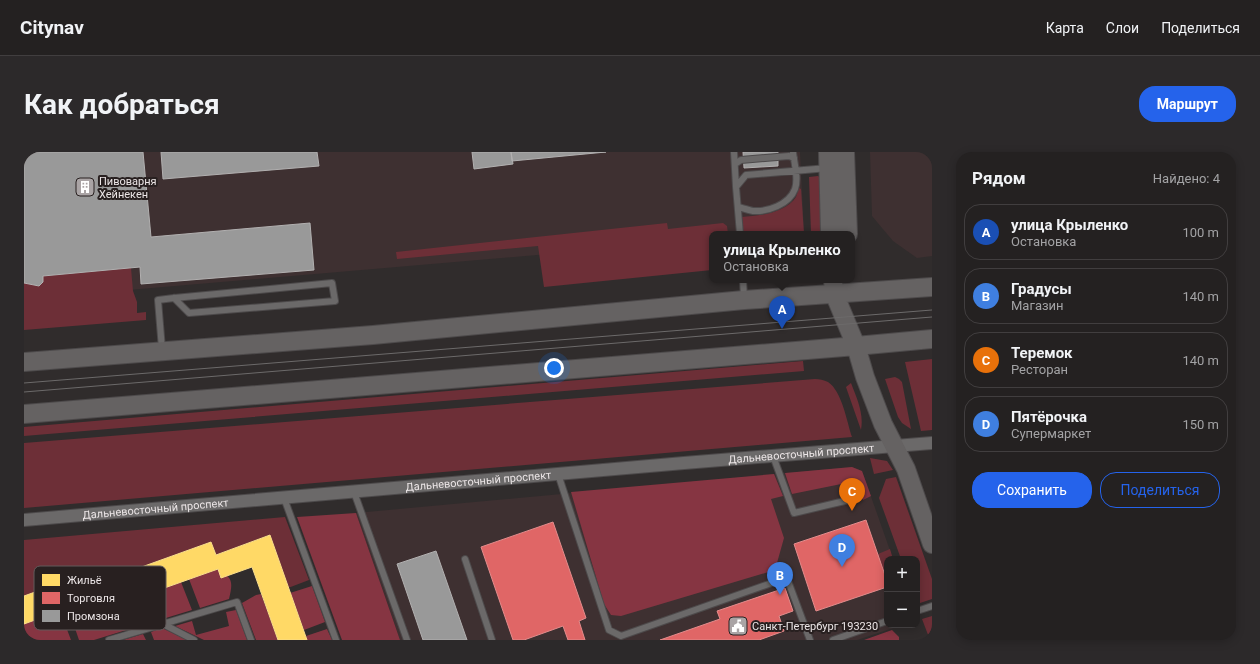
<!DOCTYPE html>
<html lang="ru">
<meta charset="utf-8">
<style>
body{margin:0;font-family:Roboto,sans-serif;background:#2c292a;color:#f1f3f6}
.controls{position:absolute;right:12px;bottom:12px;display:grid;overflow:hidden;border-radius:8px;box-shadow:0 2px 10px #0003}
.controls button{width:36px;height:36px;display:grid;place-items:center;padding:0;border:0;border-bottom:1px solid #413e3f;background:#242121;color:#f1f3f6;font:20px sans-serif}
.you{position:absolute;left:530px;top:216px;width:14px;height:14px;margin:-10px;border:3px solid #fff;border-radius:50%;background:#1a73e8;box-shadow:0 0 0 6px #1a73e833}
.badge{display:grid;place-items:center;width:26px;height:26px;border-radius:50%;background:#2563eb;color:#fff;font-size:13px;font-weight:700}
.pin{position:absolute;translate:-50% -33px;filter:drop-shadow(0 1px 2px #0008)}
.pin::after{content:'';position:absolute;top:21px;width:14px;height:12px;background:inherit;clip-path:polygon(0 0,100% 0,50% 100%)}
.popup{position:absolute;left:685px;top:79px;width:146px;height:52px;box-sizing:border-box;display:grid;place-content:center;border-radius:8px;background:#242121;filter:drop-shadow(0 1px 3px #0005);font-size:13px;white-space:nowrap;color:#a3a3a5}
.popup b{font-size:15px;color:#f1f3f6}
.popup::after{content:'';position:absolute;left:50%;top:100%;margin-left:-8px;border:8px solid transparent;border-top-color:#242121}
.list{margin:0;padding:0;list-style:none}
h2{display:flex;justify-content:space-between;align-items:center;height:52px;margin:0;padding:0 16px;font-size:17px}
h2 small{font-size:13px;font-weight:400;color:#a3a3a5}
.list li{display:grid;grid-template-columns:26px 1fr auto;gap:12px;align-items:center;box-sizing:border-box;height:56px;margin:0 8px 8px;padding:0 8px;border:1px solid #413e3f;border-radius:16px}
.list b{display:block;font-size:15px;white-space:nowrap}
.list p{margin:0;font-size:13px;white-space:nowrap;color:#a3a3a5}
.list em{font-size:13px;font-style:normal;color:#a3a3a5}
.actions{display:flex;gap:8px;padding:12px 16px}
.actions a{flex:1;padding:9px 0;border:1px solid #2563eb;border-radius:16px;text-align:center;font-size:14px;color:#2563eb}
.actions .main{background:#2563eb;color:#fff}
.map{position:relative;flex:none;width:908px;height:488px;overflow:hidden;border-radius:16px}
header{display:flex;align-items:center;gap:24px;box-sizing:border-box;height:56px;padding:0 20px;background:#242121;border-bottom:1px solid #413e3f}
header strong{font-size:19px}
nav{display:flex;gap:22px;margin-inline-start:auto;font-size:14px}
.intro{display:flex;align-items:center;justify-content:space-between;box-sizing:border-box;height:96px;padding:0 24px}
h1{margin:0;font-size:28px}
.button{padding:10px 18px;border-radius:16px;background:#2563eb;color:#fff;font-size:14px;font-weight:700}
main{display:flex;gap:24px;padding:0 24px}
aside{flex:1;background:#242121;border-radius:16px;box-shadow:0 2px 10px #0003}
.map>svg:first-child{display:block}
.built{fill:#3e3031}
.green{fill:#6d2f37}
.forest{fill:#863542}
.homes{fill:#ffd966;stroke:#f9dd8c}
.shops{fill:#e06666;stroke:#e38c8c}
.industry{fill:#999;stroke:#b2b0b0}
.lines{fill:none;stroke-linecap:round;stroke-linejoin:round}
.lane-casing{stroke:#4d4a4b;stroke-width:8}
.street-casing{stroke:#4d4a4b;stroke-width:14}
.secondary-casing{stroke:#4d4a4b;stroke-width:20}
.lane{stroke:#6b6969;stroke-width:6}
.street{stroke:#6b6969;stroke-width:12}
.secondary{stroke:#656262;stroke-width:18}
.tram{stroke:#6c6a6a;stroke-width:1}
.labels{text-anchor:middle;stroke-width:4;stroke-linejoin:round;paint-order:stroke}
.poi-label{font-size:11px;fill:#ebe5e6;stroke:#282020;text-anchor:start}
.street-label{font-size:11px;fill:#ebe5e6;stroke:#282020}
.key{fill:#282020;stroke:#625b5b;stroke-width:1}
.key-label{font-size:11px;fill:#ebe5e6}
</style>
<header>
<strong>Citynav</strong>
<nav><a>Карта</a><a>Слои</a><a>Поделиться</a></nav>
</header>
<div class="intro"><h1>Как добраться</h1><a class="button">Маршрут</a></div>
<main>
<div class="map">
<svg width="908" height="488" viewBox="0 0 908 488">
<rect width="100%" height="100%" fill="#302c2c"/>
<!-- built -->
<path class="built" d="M0 0H776L780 80 762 82H688V88L0 147Z
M846 0H908V104L893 106 869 89 848 64Z
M828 315 838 319 869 407H863V473H878L833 488H376L332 361Z"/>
<!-- green -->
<path class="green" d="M794 24 798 27 799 82H787L785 25Z
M775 36 777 37 780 82H719L718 65C734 64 762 61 772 45 773 42 774 39 775 36Z
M643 71 644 77 699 71 703 74 704 82H688V118L520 135 514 94 373 107 372 100Z
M107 116 109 139 113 150V161L122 160V168L0 178V131L15 134 19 130V124Z
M908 207V278L897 279 881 210Z
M779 209 780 219 0 284V275Z
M871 225 875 227 878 230 887 277 878 271 874 265 861 227Z
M791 227C795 227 800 228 804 230 818 239 823 270 828 285L0 356V291Z
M827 231C833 247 840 261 837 278L823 238 822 235Z
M846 306 863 309 869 318 850 322Z
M872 325 908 427V447L893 452V407H877L855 346 862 327Z
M261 365 285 428 264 436 245 383 192 403 187 390 76 430 72 418 0 444V388Z
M866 397 869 407H863V429L854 402Z
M908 464V488H906L898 467Z"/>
<!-- forest -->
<path class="forest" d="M828 315 838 319 847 344 839 348 832 329 768 342 761 321Z
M750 322 759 344 747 347 760 386 751 418 597 464 587 463 580 452 547 340Z
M332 361 376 488H318L273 365Z
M194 417C209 426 209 430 205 447L176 456 165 427Z
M157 430 168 458 119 473 110 447Z
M288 434 301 470 280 478 266 441Z
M237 442 254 488H232L218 451 232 443Z
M80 443 84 456 102 450 112 475 70 488H55L44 456Z
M212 458 223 488H180L151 474 168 469 172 483 205 474 202 460Z
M36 459 47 488H0V472Z
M138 476 163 488H130L127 480Z
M303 477 308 488H283L282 484Z
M868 478 875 485V488H840Z
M119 482 122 488H99Z"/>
<!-- homes -->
<path class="homes" d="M246 383 283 488H254L228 415 197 426 194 417 84 456 80 443 0 472V444L72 418 76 430 187 390 192 403Z"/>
<!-- shops -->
<path class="shops" d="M842 368 863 429V435L792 459 770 392Z
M529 370 562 466 555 469 561 488H544L539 474 500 488H489L457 395Z
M761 436 769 459 755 464 760 479 735 488H636L696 467 693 459Z"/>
<!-- industry -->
<path class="industry" d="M0 0H119L127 85 286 71 290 118 117 132 116 115 19 124V130L15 134 0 131Z
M137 0H293L295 14 139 27Z
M448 0H487L489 12 450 17Z
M487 0H582L488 9Z
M719 0H754V14L720 16Z
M412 399 443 488H399L373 412Z"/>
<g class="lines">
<defs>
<path id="lane" d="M710 0 712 35
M711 12 717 8 765 4 770 6
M714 55C718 56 724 58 729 59 743 60 765 53 771 37 775 26 770 11 769 0
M716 82 712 35 722 23 804 16
M719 128 720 146
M138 197 134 148 150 146 308 131 311 149 165 161 150 146
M749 304 770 361 825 348
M534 322 585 478 597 484 759 427 764 429 786 488
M330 340 383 488
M260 346 312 488
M441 407 468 488
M893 459 908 454
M139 472 170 488
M85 488 213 450 227 488
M809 488 863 469"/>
<g id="street">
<path id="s1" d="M0 368 660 311 908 291"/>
</g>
<path id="secondary" d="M804 0 806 82
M821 0 824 82
M809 128 810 141 832 194 841 225 859 272 882 317 908 392
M0 210 349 183 720 148 908 135
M0 262 832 194 908 187"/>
</defs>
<!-- lane casing -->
<use href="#lane" class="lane-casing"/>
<!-- street casing -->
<use href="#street" class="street-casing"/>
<!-- secondary casing -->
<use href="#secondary" class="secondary-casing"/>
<!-- lane -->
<use href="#lane" class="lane"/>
<!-- street -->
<use href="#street" class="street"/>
<!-- secondary -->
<use href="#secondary" class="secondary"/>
<!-- tram -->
<path class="tram" d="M0 231 908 158
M0 240 908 165"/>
</g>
<!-- icons -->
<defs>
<symbol id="building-square" viewBox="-11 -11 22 22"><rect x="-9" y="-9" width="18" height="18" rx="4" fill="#aaa4a5" stroke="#282020"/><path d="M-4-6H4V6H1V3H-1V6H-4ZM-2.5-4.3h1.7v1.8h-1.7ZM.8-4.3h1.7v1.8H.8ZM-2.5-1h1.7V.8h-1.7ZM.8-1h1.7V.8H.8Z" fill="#fff"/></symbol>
<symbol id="civic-square" viewBox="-11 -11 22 22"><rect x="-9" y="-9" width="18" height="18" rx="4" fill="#aaa4a5" stroke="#282020"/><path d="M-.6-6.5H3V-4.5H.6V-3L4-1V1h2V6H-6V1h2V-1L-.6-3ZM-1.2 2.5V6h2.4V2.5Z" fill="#fff"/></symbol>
</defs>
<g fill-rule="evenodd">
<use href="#building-square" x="50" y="24" width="22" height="22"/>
<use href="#civic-square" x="703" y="463" width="22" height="22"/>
</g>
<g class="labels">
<!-- poi labels -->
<g class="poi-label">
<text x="75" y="33">Пивоварня<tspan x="75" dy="13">Хейнекен</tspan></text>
<text x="728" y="478">Санкт-Петербург 193230</text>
</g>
<!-- street labels -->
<g class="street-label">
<text dy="4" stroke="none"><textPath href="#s1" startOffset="780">Дальневосточный проспект</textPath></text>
<text dy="4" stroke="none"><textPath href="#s1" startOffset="456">Дальневосточный проспект</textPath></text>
<text dy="4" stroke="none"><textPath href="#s1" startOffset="132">Дальневосточный проспект</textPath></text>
</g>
</g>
<!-- legend -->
<rect x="10" y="414" width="132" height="64" rx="6" class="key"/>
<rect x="18" y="422" width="18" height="12" fill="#ffd966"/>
<rect x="18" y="440" width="18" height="12" fill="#e06666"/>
<rect x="18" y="458" width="18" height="12" fill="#999"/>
<g class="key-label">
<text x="43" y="432">Жильё</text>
<text x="43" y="450">Торговля</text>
<text x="43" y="468">Промзона</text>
</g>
</svg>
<div class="controls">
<button>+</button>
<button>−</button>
</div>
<div class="you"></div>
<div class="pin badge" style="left:758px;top:177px;background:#1a4fb4">A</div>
<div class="popup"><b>улица Крыленко</b>Остановка</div>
<div class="pin badge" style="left:756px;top:443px;background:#3f7fe0">B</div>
<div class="pin badge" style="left:828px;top:359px;background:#e8710a">C</div>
<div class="pin badge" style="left:818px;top:415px;background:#3f7fe0">D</div>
</div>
<aside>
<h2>Рядом<small>Найдено: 4</small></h2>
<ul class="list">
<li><span class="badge" style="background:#1a4fb4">A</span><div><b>улица Крыленко</b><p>Остановка</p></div><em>100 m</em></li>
<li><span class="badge" style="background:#3f7fe0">B</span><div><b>Градусы</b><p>Магазин</p></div><em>140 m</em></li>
<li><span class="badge" style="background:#e8710a">C</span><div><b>Теремок</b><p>Ресторан</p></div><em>140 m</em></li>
<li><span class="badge" style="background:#3f7fe0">D</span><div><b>Пятёрочка</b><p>Супермаркет</p></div><em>150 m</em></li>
</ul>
<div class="actions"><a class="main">Сохранить</a><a>Поделиться</a></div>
</aside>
</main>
